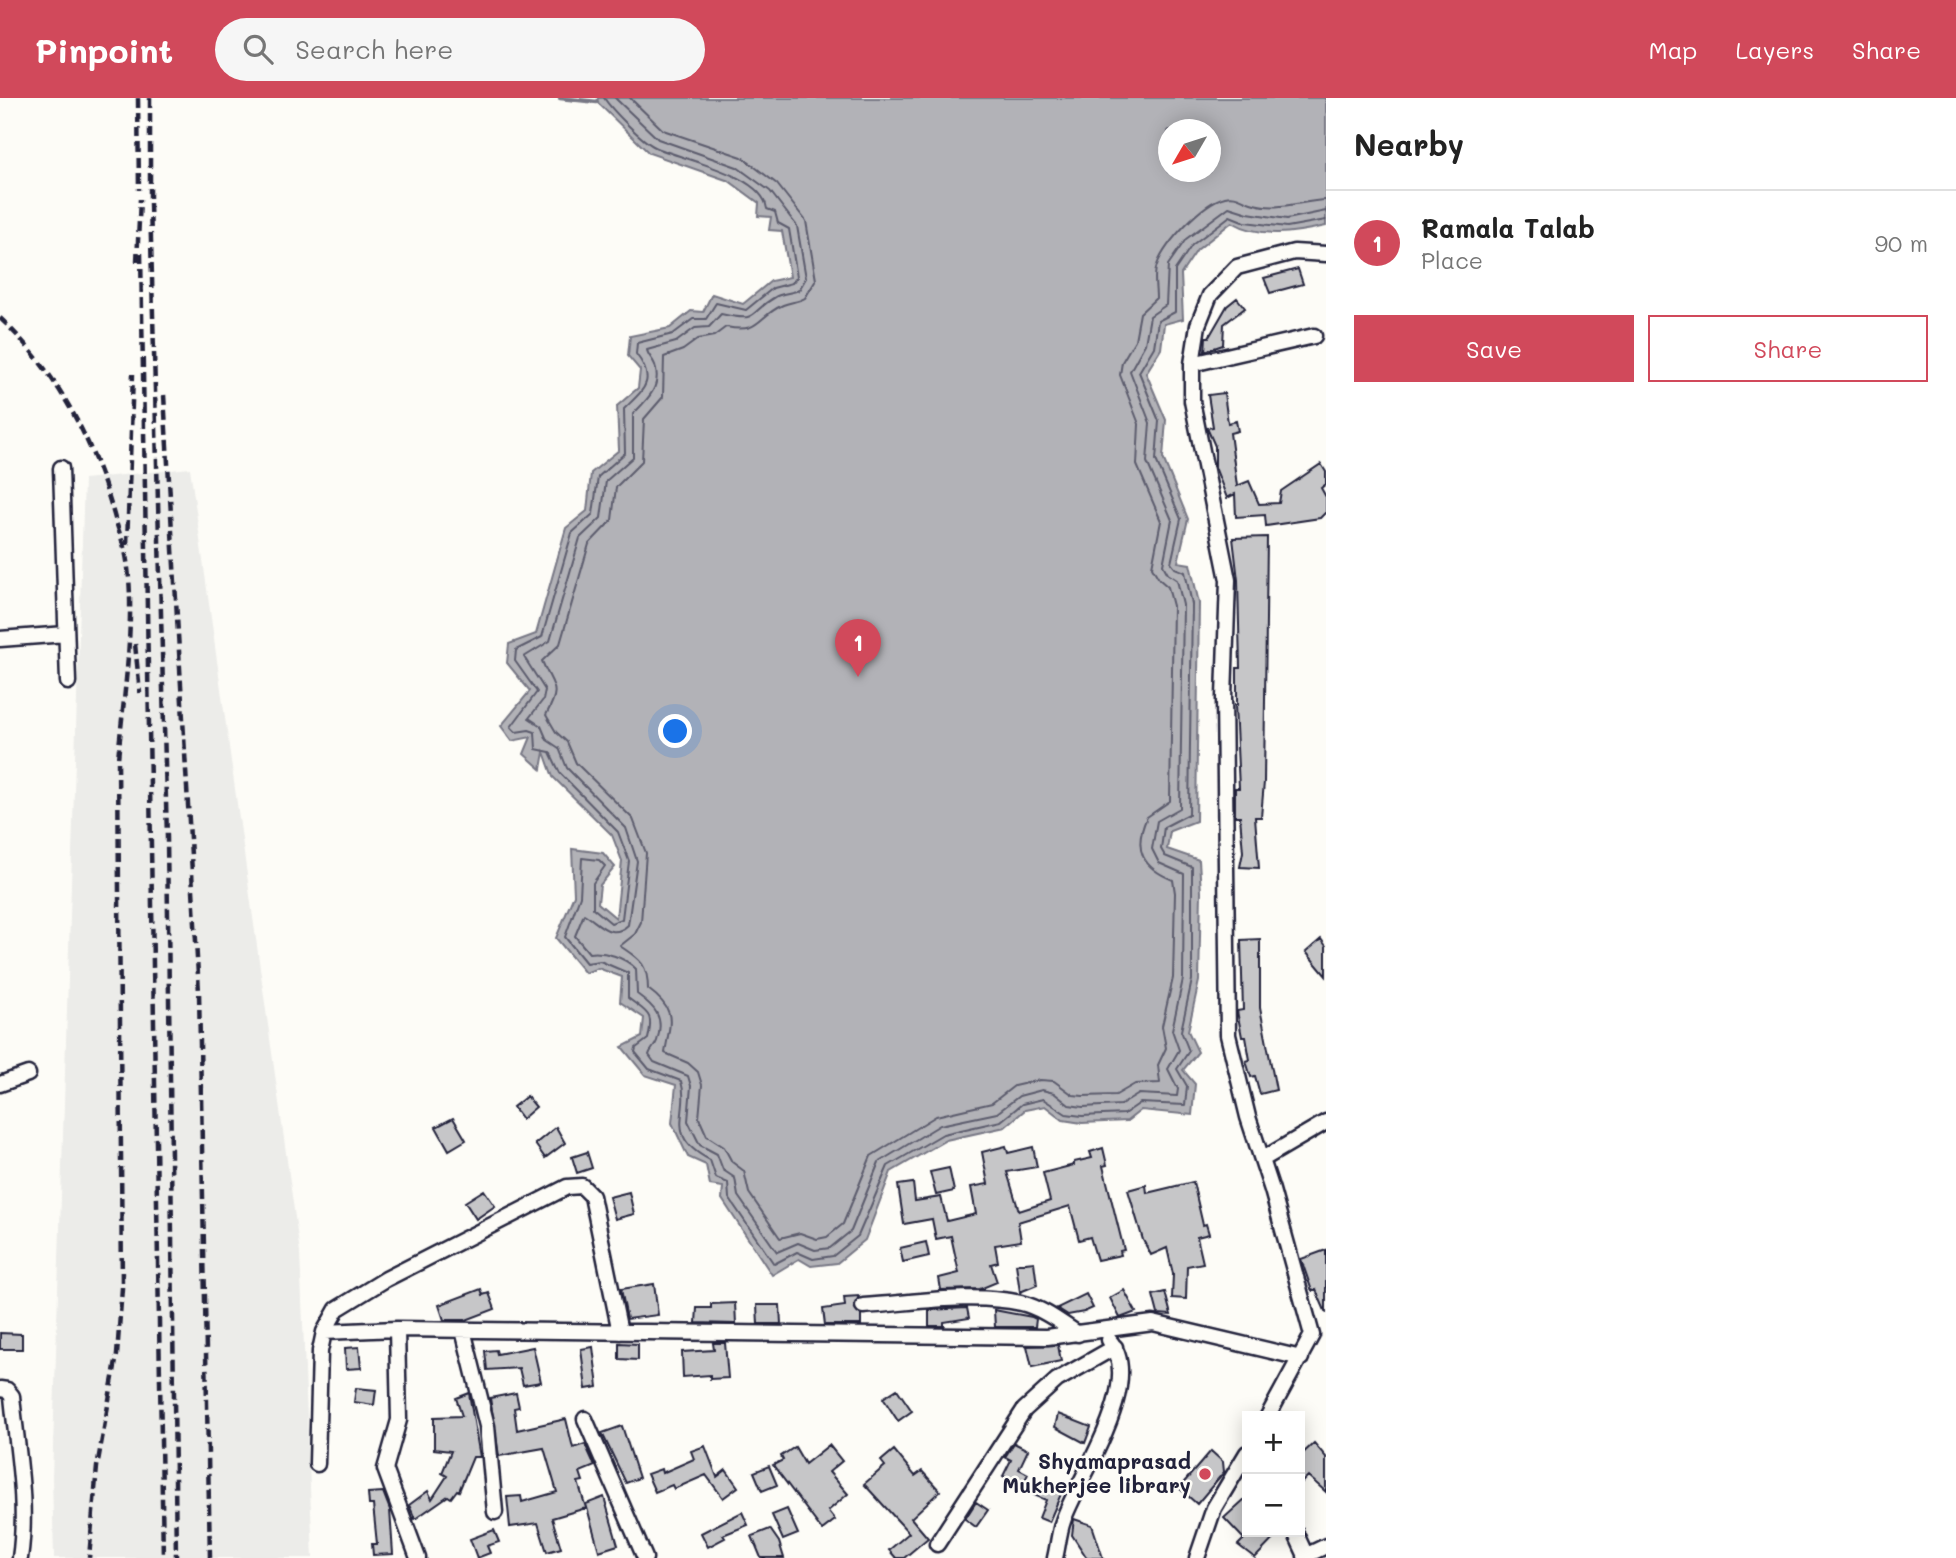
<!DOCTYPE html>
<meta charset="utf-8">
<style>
body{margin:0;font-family:Mali,sans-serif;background:#f6f6f6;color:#222}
.controls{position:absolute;right:21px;bottom:21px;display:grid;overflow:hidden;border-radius:0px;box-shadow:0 4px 18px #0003}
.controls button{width:63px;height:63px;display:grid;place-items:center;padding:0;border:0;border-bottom:2px solid #e0e0e0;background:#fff;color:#222;font:35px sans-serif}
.compass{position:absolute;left:1158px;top:21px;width:63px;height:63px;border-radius:50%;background:#fff;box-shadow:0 4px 18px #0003;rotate:231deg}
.you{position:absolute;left:676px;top:634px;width:24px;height:24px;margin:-18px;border:5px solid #fff;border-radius:50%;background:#1a73e8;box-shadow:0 0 0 10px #1a73e833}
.badge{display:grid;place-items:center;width:46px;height:46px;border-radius:50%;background:#d1495b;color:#fff;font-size:23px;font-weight:700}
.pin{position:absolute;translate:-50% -58px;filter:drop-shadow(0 2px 4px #0008)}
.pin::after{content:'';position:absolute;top:37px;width:24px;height:21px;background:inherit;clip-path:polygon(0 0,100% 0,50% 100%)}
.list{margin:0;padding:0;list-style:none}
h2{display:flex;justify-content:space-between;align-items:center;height:91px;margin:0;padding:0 28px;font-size:30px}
h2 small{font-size:23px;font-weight:400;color:#767676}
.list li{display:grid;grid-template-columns:46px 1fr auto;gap:21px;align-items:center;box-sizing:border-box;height:105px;padding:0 28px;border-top:2px solid #e0e0e0}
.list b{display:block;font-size:26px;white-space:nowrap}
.list p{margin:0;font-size:23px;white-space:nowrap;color:#767676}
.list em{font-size:23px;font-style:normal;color:#767676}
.actions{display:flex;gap:14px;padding:21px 28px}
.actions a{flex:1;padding:16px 0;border:2px solid #d1495b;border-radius:0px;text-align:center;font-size:24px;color:#d1495b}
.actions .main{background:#d1495b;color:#fff}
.icon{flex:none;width:38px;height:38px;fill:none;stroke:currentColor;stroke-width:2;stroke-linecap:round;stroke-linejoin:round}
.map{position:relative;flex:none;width:1326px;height:1460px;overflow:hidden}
header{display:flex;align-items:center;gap:42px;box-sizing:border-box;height:98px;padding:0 35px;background:#d1495b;color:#fff}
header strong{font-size:33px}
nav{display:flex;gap:38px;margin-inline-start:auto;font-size:24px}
.search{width:490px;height:63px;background:#f6f6f6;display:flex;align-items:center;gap:18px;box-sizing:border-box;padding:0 24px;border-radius:38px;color:#767676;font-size:26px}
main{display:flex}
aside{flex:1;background:#fff}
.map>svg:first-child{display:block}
.built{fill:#ecece9}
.water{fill:#b2b2b7;stroke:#787885;stroke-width:2;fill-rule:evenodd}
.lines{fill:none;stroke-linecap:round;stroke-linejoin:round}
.shore{stroke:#5c5c6d;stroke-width:2}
.stream{stroke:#787885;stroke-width:4.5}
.building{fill:#c6c6c8;stroke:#22223b;stroke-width:2}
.minor-casing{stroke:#22223b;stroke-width:19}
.minor{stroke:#fdfcf7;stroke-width:14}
.rail{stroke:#22223b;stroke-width:4.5;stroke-dasharray:10 5;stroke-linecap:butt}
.poi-dot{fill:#d1495b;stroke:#fdfcf7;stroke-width:2.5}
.labels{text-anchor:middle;stroke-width:5;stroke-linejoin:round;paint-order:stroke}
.poi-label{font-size:21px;font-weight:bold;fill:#22223b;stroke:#fdfcf7;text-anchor:end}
</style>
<header>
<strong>Pinpoint</strong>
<div class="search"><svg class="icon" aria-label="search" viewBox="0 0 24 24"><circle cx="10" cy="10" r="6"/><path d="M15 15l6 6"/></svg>Search here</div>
<nav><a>Map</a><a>Layers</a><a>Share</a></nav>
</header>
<main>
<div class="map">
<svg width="1326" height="1460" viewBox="0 0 1326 1460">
<rect width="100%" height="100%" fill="#fdfcf7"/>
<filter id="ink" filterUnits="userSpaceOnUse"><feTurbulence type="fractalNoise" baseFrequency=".0143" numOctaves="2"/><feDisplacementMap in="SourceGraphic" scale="14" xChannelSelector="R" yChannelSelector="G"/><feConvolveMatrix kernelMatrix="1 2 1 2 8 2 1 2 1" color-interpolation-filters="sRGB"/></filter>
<g filter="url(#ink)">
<!-- built -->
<path class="built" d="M190 370 300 1155 313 1460H54L52 1380 84 381Z"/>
<!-- water -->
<path class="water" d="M598 0H1326V128C1295 135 1261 141 1232 124L1197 152 1181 176 1183 221 1164 226 1161 251 1146 275 1166 322 1163 360 1188 421 1178 464 1190 466 1199 505 1196 723 1170 733 1167 751 1199 762 1201 794 1199 883 1188 933 1198 954 1183 972 1195 986 1192 1017 1141 1012 1127 1023 1082 1025 1063 1022 1045 1008 1025 1012 1005 1029 946 1042 891 1074 865 1142 837 1165 811 1168 799 1161 772 1177 722 1101 723 1089 710 1087 706 1067 688 1059 672 1025 676 987 645 977 622 949 642 939 644 920 620 904 622 879 598 870 585 875 556 840 574 797 572 751 603 755 615 769 600 787 598 805 616 820 622 763 612 737 553 679 544 654 541 671 524 656 531 639 512 643 501 628 530 593 507 565 509 546 536 536 566 430 587 413 591 375 619 352 617 308 638 290 640 272 628 258 630 238 670 230 691 213 703 214 712 196 743 206 771 183 790 179 782 133 769 132 771 119 758 118 759 105 729 83 649 55 597 4ZM1168 32H1210V74H1168Z"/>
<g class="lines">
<!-- shore -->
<path class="shore" d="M604 0C612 12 642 43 655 49 682 62 763 76 767 111L775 114 778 125 789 131 797 179 792 185 773 190 746 212 716 205 706 221H693L673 236 637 245 636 256C657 283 644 291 624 311L625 355 598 379 593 416 572 435 542 539 516 552 515 563 537 594 511 629 516 634 529 632 535 634 536 651 550 654 560 675 618 734 629 763 622 821 611 825 593 810V785L605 768 599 762 582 760 580 798 565 839 586 865 600 863 628 875V900C648 916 654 914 648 941L636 950 635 954 649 971 681 983C691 1016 662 1037 710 1062L716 1080 728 1085 729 1100 774 1166 797 1154 813 1161 833 1158 858 1138 888 1068 943 1036 1001 1023 1022 1006 1043 1001 1066 1016 1082 1018 1124 1016 1140 1005 1185 1007 1187 988 1177 971 1189 953 1181 933 1192 882V769L1165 758 1161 751 1164 729 1189 716 1192 506 1185 474 1175 470 1171 465 1181 421 1156 362 1159 323 1139 274 1154 249 1158 223 1175 214V172L1192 147 1230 118 1245 124 1287 129 1326 122
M615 0 658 41 737 69 770 93 797 128 806 180 799 192C792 195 784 195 777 198 746 215 762 225 721 216L709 229 695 230 676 244 647 252C648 258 653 261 655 267 662 289 647 302 633 316V359L606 383 601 420 580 440 550 543 524 559 545 592 543 602 529 620 541 628 547 642 559 650 567 670 626 730 637 763 628 827C611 843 599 825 584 816L575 838 589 855C604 853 625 859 636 871L637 896C655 909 665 919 657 943 655 949 650 952 649 957L654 964 688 978 691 988 688 1023 700 1047 717 1056 723 1072 735 1080 738 1098 777 1154 798 1145 815 1152 830 1150 851 1133 879 1064 940 1027 997 1015 1019 998 1042 992 1054 995 1069 1007 1083 1009 1121 1007 1139 996 1177 998 1178 991 1168 971 1179 952 1172 932 1183 881 1184 776 1159 765 1152 751 1157 723 1180 710 1183 507 1177 482 1168 476 1163 467 1172 422 1147 364 1150 325 1130 273 1145 246 1150 218 1166 207 1168 167 1186 141 1229 109 1248 115 1287 121 1326 113
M630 0 663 32 742 59 777 86 806 123 816 182 805 200C798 204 790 204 783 207 756 219 761 236 726 229L714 238 698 241 683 252 664 259 663 299 644 321 642 363 616 389 612 422 589 446 560 546 542 563C553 590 562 588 546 617L556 634 567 644 576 665 633 721 646 755 641 824 635 836 620 848C639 861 648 865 648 891 678 913 670 923 665 955L688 965 698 974 702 987 699 1020 707 1038 724 1049 732 1064 744 1073 749 1095 780 1140 800 1135 817 1141 827 1139 843 1126 871 1058 936 1018 992 1005 1014 988 1040 982 1054 983 1073 997 1083 998 1116 997 1135 986 1160 985 1158 967 1166 950 1162 928 1173 880 1175 795 1173 782C1143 770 1132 752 1147 719L1170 703 1173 508 1168 489 1159 481 1152 469 1161 423 1137 367 1139 326 1120 277 1122 264 1135 242 1140 215 1156 200C1156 189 1153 177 1157 167 1165 145 1202 105 1225 99 1236 96 1241 102 1251 105 1277 114 1300 103 1326 102"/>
<!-- stream -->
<path class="stream" d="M560 0 597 4"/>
</g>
<!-- building -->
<path class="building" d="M1298 171 1303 186 1270 195 1264 180Z
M1237 200 1245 210 1224 226 1223 247 1205 253 1206 239H1209L1227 208Z
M1224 295 1228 325 1236 323 1238 333 1230 335 1237 388 1249 383 1259 406 1279 405 1281 393 1321 366 1326 374V386L1321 390 1326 399V414L1320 420 1266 428 1265 417 1236 419 1235 396 1227 400 1215 369V348L1207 330 1213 329 1208 297Z
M1267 439 1264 684 1261 719H1255L1259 770 1240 769 1243 754 1240 718H1235V690H1239L1235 607H1237V570H1240L1238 482 1233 440Z
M1260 841V910L1276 992 1260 996 1255 978 1251 979 1246 963 1250 962 1246 939H1242L1237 913 1243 912 1241 842Z
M1321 841 1326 848V878L1306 854Z
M527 998 536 1009 522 1021 513 1009Z
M453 1020 466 1042 449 1052 436 1029Z
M556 1029 565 1045 545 1060 535 1046Z
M1006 1048 1008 1055 1033 1049 1037 1069 1007 1074 1019 1113 1050 1103 1043 1075 1074 1067V1064L1092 1060 1090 1054 1103 1050 1107 1067 1103 1068 1124 1152 1120 1153 1121 1157 1097 1162 1090 1139 1079 1142 1070 1108 1018 1124 1021 1143 995 1147 998 1164 991 1166 997 1184 980 1191 941 1192 939 1180 959 1175 951 1138 936 1141 932 1121 904 1126 898 1087 913 1085 915 1103 941 1099 947 1123 976 1116 971 1089 988 1086 982 1054Z
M587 1054 592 1070 577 1075 572 1059Z
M949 1070 954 1093 936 1097 930 1074Z
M1193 1084 1203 1127 1206 1126 1209 1136 1197 1139 1203 1165 1187 1168 1186 1201 1172 1200 1173 1176 1167 1150 1151 1157 1143 1142 1128 1092 1146 1087 1147 1095Z
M484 1092 495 1108 476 1121 465 1104Z
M629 1094 634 1116 615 1121 609 1099Z
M926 1144 929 1158 903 1164 900 1150Z
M1326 1152V1215L1316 1192 1312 1193 1301 1161Z
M1034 1164 1037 1187 1020 1194 1016 1166Z
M654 1186 658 1217 627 1221 621 1191Z
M481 1191 483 1197 489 1195 495 1211 466 1222H444L439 1207Z
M1124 1192 1136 1214 1120 1220 1110 1200Z
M1165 1194 1171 1217 1158 1216 1153 1197Z
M1086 1196 1093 1210 1084 1214 1068 1217 1057 1210Z
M859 1198 854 1209 861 1217V1227H825L823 1211 845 1208 844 1199Z
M735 1205 736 1226 696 1225 697 1210H711V1206Z
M757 1207H780L781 1226H758Z
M967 1210 969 1220 944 1224V1228H929V1212Z
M994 1212 1032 1219 1036 1221 1035 1229H995Z
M0 1235 22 1236V1251H0Z
M619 1245 638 1246V1262L619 1261Z
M713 1245H725L728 1280 710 1281V1277L683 1279 682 1254 714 1252Z
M1058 1247 1061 1263 1032 1269 1027 1248Z
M359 1249 361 1270 346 1271 345 1250Z
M533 1249 541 1284 523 1287 519 1270 487 1272 485 1253 496 1252 497 1256Z
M593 1249 598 1289 586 1291 581 1251Z
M356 1290 376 1292 374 1307 354 1304Z
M897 1291 912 1313 898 1323 883 1300Z
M469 1295 480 1359H473L459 1393 457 1392 451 1400 448 1398 415 1421 409 1407 428 1393 432 1401 447 1378 442 1375 451 1353 434 1351V1319L462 1318 456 1300Z
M516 1295 519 1309 514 1310 517 1332 566 1321 573 1350 585 1346 595 1368 580 1374 583 1383 578 1384 586 1410 552 1420 561 1450 547 1454 538 1425 510 1429 507 1399 521 1398 522 1404 557 1394 544 1350 499 1358 490 1300Z
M1058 1316 1091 1329 1085 1345 1055 1329Z
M622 1328 639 1380 626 1385 602 1335Z
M1014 1345 1028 1352 1019 1371 1028 1376 1022 1388 1003 1378 1011 1362 1005 1359Z
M1314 1345 1326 1359V1394L1308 1378 1300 1386V1358Z
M829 1347 842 1363 829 1374 848 1396 828 1413 835 1422 822 1432 773 1367 783 1362 781 1358 795 1349 805 1366Z
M705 1348 717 1379 726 1372 738 1389 723 1400 706 1377 674 1391 672 1387 655 1394 647 1376 661 1371 662 1375 694 1361 691 1353Z
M894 1352 915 1378 922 1373 940 1393 911 1420 928 1440 904 1460H896L889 1452 909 1435 864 1386 885 1368 881 1363Z
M1211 1353 1223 1364 1224 1374 1197 1406 1179 1390Z
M769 1368 777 1387 762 1393 754 1374Z
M1039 1386 1061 1396 1049 1424 1039 1420 1046 1402 1034 1397Z
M383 1394 390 1412 393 1456 373 1457 372 1446H377L373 1407H369L368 1395Z
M604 1399 618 1447 599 1453 586 1406Z
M1247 1399V1434H1280L1255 1460 1238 1447 1244 1441 1224 1420Z
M976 1404 988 1412 976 1429 965 1421Z
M787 1411 798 1436 783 1442 772 1417Z
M742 1414 748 1427 723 1437 725 1440 708 1449 701 1435Z
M1074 1421 1092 1427 1103 1460H1087L1072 1437Z
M770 1431 779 1444 784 1460H761L752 1438Z
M494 1432 499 1444 487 1448 490 1455 477 1460 470 1441Z"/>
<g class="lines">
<defs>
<path id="minor" d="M1192 266 1314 238
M61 370 68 584
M0 541 66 536
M0 986 28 976
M1263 1061 1326 1024
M863 1208C913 1205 971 1194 1021 1205 1042 1210 1060 1224 1078 1236
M397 1231 399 1322 385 1371 418 1460
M463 1232 487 1328 495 1414
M324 1234 397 1231 1047 1239 1153 1225 1301 1260
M0 1291 7 1292 12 1298C17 1352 28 1406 20 1460
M1268 1318 1312 1237 1272 1092 1248 1019 1228 937 1224 599 1228 482 1192 303V266L1198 227 1210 197 1237 169 1294 154 1326 156
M585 1321 645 1460
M317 1366 320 1253 324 1234 337 1211 386 1181 567 1089 582 1088 592 1098 620 1234
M1295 1434 1307 1460
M937 1446 1024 1312 1057 1282 1115 1249
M1305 1458 1326 1448
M1055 1460C1058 1448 1059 1434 1063 1423 1077 1381 1147 1284 1109 1242
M1197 1460 1214 1410 1247 1355"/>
</defs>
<!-- minor casing -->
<use href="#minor" class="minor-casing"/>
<!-- minor -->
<use href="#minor" class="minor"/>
<!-- rail -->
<path class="rail" d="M138 0 139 92
M150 0V105L167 740 176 1460
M141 155 163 1460
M137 164 140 101
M0 220C57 274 93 342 114 417 118 432 125 448 127 463 136 520 123 603 118 661L122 1190 117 1257 97 1369 89 1460
M164 297 199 894 210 1460
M127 447 133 276
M135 546 140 595"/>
</g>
</g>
<!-- markers -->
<circle class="poi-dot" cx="1205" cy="1376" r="7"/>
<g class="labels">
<!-- poi labels -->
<g class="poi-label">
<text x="1191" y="1371">Shyamaprasad<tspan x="1191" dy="24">Mukherjee library</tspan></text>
</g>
</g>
</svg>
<div class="controls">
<button>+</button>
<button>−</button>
</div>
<svg class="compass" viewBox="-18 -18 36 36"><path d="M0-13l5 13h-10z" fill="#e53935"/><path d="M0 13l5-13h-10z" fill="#767676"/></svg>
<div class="you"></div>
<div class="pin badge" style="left:858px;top:579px">1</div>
</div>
<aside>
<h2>Nearby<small></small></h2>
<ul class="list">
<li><span class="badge">1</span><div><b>Ramala Talab</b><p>Place</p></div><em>90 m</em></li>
</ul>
<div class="actions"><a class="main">Save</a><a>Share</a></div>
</aside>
</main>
